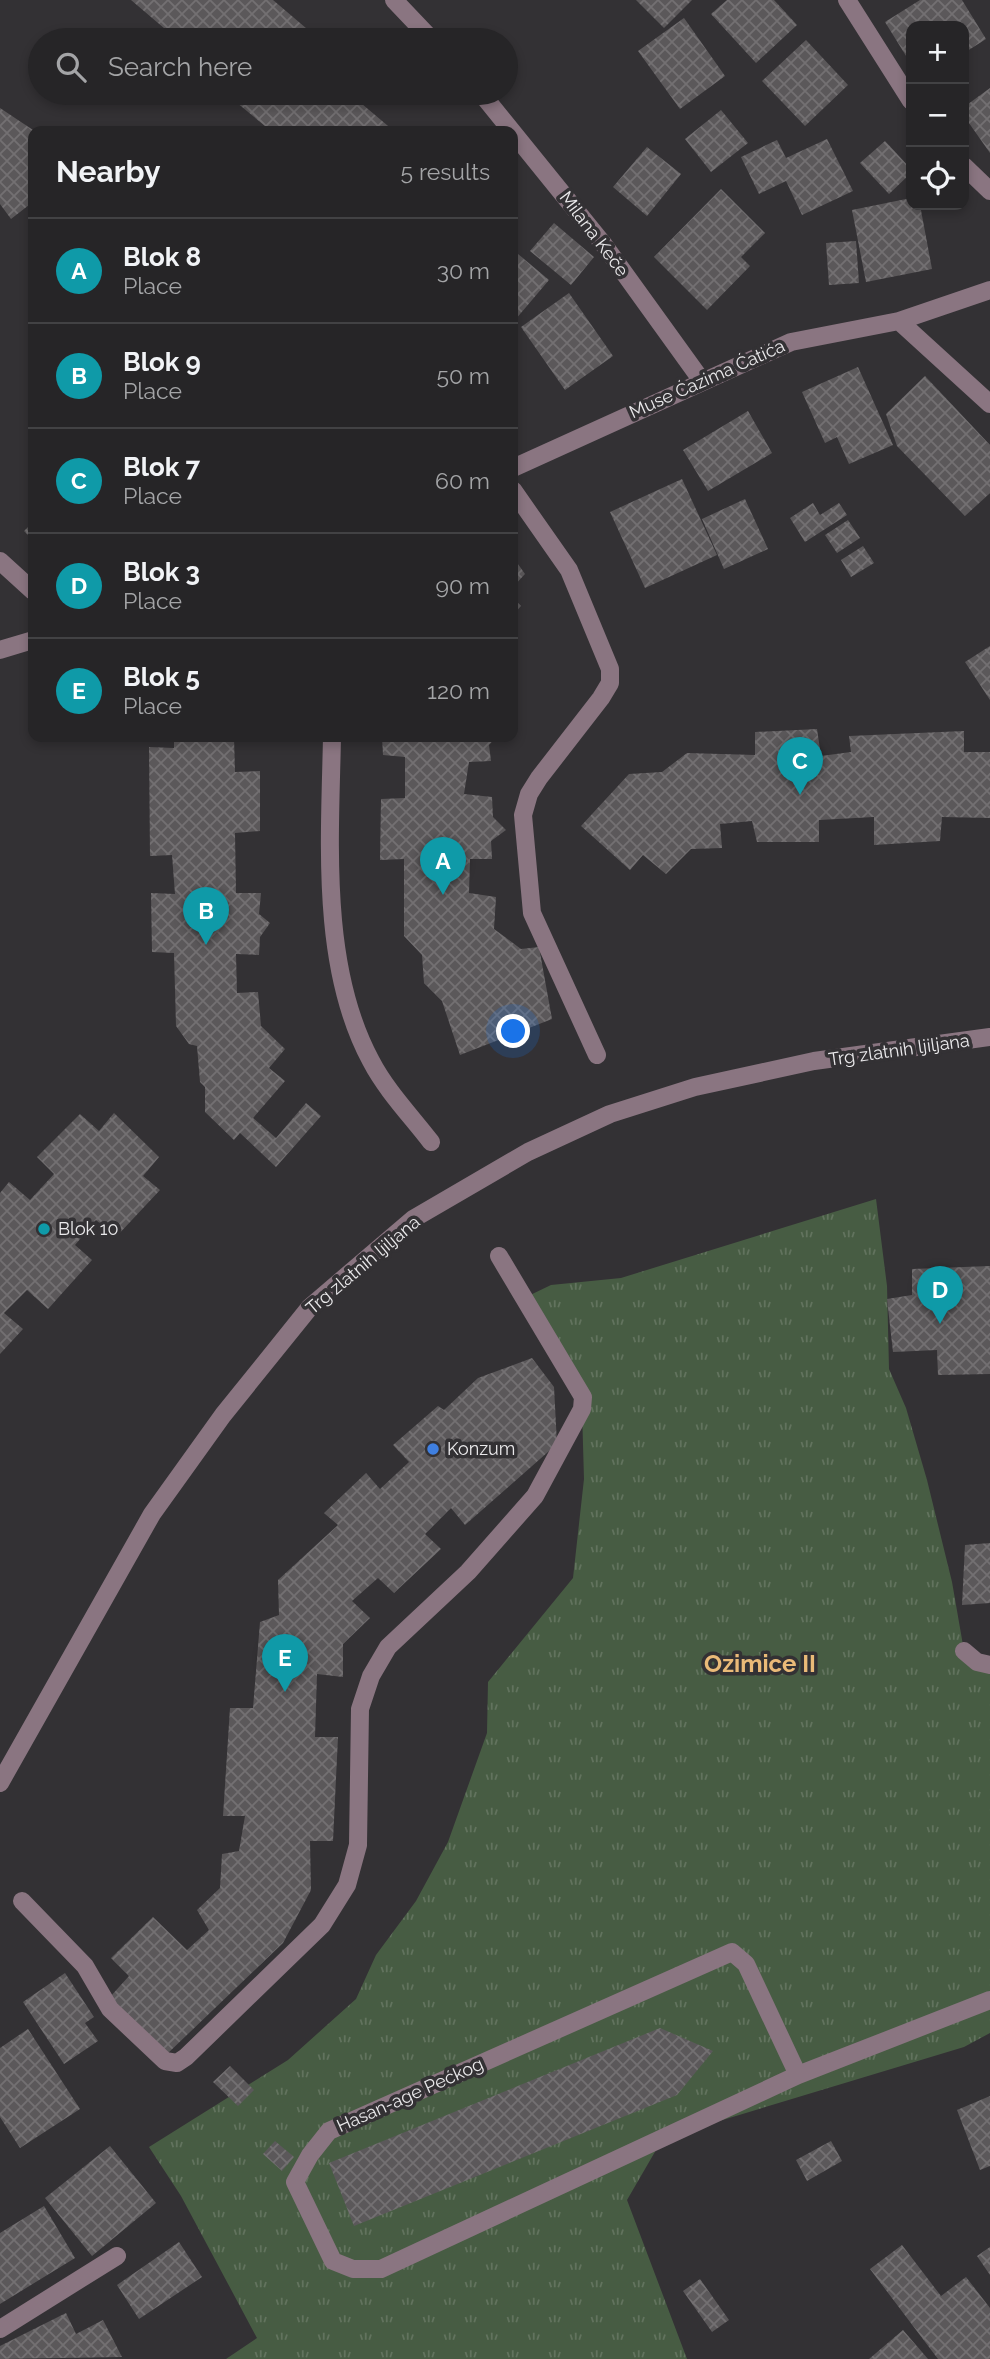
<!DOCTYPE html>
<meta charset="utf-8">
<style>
body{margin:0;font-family:Raleway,sans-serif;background:#2e2d2f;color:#f1f3f6}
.controls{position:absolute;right:21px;top:21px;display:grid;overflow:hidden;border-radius:14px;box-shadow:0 4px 10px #0003}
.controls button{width:63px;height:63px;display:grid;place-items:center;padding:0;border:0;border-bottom:2px solid #424244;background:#262527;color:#f1f3f6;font:35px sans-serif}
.you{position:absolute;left:514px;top:1032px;width:24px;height:24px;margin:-18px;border:5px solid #fff;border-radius:50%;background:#1a73e8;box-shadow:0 0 0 10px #1a73e833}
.badge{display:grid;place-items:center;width:46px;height:46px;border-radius:50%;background:#eda83c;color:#fff;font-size:23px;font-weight:700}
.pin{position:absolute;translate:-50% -58px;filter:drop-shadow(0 2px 4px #0008)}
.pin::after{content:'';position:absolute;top:37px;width:24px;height:21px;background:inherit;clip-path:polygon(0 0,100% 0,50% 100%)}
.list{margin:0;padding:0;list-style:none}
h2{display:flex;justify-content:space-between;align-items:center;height:91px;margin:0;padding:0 28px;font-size:30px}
h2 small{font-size:23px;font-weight:400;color:#a4a5a7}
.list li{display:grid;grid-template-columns:46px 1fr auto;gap:21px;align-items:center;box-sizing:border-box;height:105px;padding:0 28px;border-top:2px solid #424244}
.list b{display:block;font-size:26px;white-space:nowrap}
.list p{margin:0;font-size:23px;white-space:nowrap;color:#a4a5a7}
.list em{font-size:23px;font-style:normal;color:#a4a5a7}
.icon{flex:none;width:38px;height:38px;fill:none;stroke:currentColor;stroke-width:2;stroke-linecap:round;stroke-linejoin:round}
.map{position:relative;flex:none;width:990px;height:2359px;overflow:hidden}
.search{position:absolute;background:#262527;box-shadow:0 4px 10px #0003;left:28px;top:28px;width:490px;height:77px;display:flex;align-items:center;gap:18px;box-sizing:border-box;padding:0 24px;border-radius:38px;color:#a4a5a7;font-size:26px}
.panel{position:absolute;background:#262527;box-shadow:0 4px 10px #0003;left:28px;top:126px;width:490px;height:616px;border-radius:14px}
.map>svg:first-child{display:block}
.grass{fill:url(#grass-tufts)}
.building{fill:url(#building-cross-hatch)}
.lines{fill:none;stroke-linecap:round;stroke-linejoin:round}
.minor{stroke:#8a7581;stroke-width:18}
.culture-dot{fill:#0f9aa8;stroke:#333134;stroke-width:2.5}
.shop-dot{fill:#3f7fe0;stroke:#333134;stroke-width:2.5}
.labels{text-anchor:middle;stroke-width:7;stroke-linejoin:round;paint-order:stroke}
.street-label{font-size:18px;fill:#eae9eb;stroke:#333134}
.poi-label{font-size:18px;fill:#eae9eb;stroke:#333134;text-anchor:start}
.district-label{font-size:24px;font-weight:bold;fill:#eaba78;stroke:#333134}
</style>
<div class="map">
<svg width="990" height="2359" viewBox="0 0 990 2359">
<defs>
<pattern id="grass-tufts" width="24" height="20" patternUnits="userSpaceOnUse" patternTransform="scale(1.75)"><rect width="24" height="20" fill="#475c43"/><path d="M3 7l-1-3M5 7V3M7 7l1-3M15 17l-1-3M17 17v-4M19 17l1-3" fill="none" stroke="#62735e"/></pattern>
<pattern id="building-cross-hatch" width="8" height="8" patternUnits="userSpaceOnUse" patternTransform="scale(1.75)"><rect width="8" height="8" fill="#5b585a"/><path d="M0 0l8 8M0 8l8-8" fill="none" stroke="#737072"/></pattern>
</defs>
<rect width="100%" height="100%" fill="#333134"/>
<!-- grass -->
<path class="grass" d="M876 1199 887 1286 889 1369 906 1408 927 1480 952 1582 964 1651 990 1665V2033L964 2047 663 2138 627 2200 687 2359H226L257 2338 181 2196 149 2147 288 2060 356 1999 376 1955 416 1901 448 1842 487 1733 488 1682 573 1578 584 1479 582 1409 524 1298 551 1285 621 1278Z"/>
<!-- building -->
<path class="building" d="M131 0H273L320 40H178Z
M636 0H692L664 28Z
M727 0H774L797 25 756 63 711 14Z
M920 0H962L986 39 964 53V26H911V64L885 22Z
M684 18 725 76 680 109 638 51Z
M806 40 848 85 805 126 762 81Z
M990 88V153L964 116V107Z
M225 93H349L394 131H271Z
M0 108 33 130V212L29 205 11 219 0 204Z
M721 110 748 143 711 172 685 139Z
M827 139 853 191 802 215 786 181 759 194 741 157 777 140 786 158Z
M885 141 911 169V173L889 194 860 163Z
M647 147 681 174 647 216 613 187Z
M721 189 765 233 741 257 750 266 707 310 654 257Z
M911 198V205H920L932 269 866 282 852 210Z
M554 223 594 257 571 285 530 251Z
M856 241 859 283 829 285 826 243Z
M518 254 549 280 515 320 513 319V261Z
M569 293 613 356 565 390 521 327Z
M858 367 893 445 849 464 837 437 825 443 802 392Z
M925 376 990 445V493L965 516 897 446 886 414Z
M748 411 772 453 708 491 683 450Z
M682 479 717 555 645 588 610 512Z
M745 499 768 549 724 569 702 519Z
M813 503 820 515 839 503 847 515 805 542 790 518Z
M848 520 860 538 837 553 825 535Z
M33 522V540L24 531Z
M863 546 874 563 851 577 841 560Z
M513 557 525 574 513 587Z
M513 598 521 606 513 615Z
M990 646V700L965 662Z
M817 729 821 756 851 752 849 736 964 731V752H990V818L942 817 940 841 874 845V817L819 820V842H757L752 821 720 824 722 848 691 849 666 874 643 855 630 870 581 826 629 774 662 772 687 753 755 755V732Z
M174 737H234L235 772 260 771V831L235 833 236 893H261L259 914 270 923 260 937 259 955 236 954 237 993 258 992 261 1026 285 1049 269 1068 285 1081 253 1118 276 1138 306 1103 321 1116 276 1167 240 1133 234 1140 205 1112V1087L200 1082 197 1046 189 1044 176 1026 174 953 152 952 151 893 175 894 172 855 150 856 149 747 174 748Z
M382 737H496L489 745 491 761 469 762 464 794 492 797 493 817 506 830 491 841 492 859H470L469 893 496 897 494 929 521 949 539 947 552 1019 460 1055 442 1001 424 983 422 955 404 936V859L380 860 381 799 405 798V757L383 755Z
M114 1113 159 1157 143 1176 160 1190 116 1237 96 1220 75 1245 92 1260 48 1309 27 1290 4 1313 23 1329 0 1354V1193L9 1182 30 1200 54 1174 37 1157 80 1114 99 1131Z
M990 1266V1374L938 1375 937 1350 893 1352 887 1299 912 1295V1269Z
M532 1358 554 1387 557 1444 465 1525 451 1508 425 1534 441 1549 394 1593 378 1578 352 1601 370 1618 343 1644V1677L317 1674 315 1737H338L333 1841H310L311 1890 283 1943 166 2055 110 1997 129 1976 111 1958 153 1917 187 1950 209 1930 197 1910 220 1888 222 1854 239 1851 245 1816H223L230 1708H253L260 1622 279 1615 278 1580 338 1525 324 1513 366 1473 380 1489 409 1462 393 1445 438 1406 444 1410 478 1378Z
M990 1543V1603L962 1605 965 1545Z
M65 1973 94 2017 85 2023 98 2041 64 2064 23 2002Z
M660 2028 713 2051 677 2095 354 2226 329 2163Z
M28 2029 80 2109 20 2148 0 2117V2048Z
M230 2066 254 2090 238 2106 213 2082Z
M990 2096V2166L980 2170 957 2110Z
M275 2141 294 2157 282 2171 263 2154Z
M831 2141 842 2161 807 2181 796 2160Z
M110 2146 156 2203 92 2256 45 2198Z
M44 2206 75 2258 0 2304V2233Z
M179 2242 202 2277 139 2319 117 2285Z
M902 2245 941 2296 966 2277 990 2308V2359H938L870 2269Z
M990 2247V2275L977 2256Z
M700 2279 729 2320 712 2332 683 2291Z
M66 2313 76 2334 103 2320 122 2357 0 2359V2346Z
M903 2330 928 2359H869Z"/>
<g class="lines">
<!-- minor -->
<path class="minor" d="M394 0 432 40
M847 0 911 101
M481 93 604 245 702 381
M964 166 990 191
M899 321 990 404
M513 468 791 342 899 321 990 290
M513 490 569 570 610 669V683L601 698 539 778 529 794 523 815 532 913 597 1055
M0 561 33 591
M0 650 33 640
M332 737C330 840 320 967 371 1061 386 1090 411 1116 431 1142
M964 1651 977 1662 990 1665
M0 1783 152 1514 223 1415 310 1307 413 1219 528 1152 610 1114 695 1087 814 1061 990 1037
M22 1901 85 1966 110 2009 165 2061 177 2063 186 2057 322 1925 347 1885 358 1845 360 1709 371 1676 388 1647 468 1572 535 1496 582 1409 583 1397 499 1256
M798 2075 746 1964 732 1952 329 2131 310 2155 295 2182 333 2261 353 2269H381L798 2075 990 2000
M0 2329 117 2256"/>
</g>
<!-- markers -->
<circle class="culture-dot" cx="44" cy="1229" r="7"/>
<circle class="shop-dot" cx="433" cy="1449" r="7"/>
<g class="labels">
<!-- street labels -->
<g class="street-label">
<text transform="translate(594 234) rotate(53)" y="6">Milana Keče</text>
<text transform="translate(707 379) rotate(-24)" y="6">Muse Ćazima Ćatića</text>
<text transform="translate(899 1050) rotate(-8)" y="6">Trg zlatnih ljiljana</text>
<text transform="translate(363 1265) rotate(-40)" y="6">Trg zlatnih ljiljana</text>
<text transform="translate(410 2095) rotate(-24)" y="6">Hasan-age Pećkog</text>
</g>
<!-- poi labels -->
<g class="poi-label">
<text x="58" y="1235">Blok 10</text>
<text x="447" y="1455">Konzum</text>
</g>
<!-- district labels -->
<g class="district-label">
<text x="760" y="1672">Ozimice II</text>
</g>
</g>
</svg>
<div class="controls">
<button>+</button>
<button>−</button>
<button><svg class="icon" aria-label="locate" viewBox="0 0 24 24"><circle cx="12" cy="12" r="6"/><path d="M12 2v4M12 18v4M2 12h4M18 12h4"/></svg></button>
</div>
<div class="you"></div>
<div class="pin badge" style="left:443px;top:895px;background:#0f9aa8">A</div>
<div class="pin badge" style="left:206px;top:945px;background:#0f9aa8">B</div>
<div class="pin badge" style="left:800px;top:795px;background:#0f9aa8">C</div>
<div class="pin badge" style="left:940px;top:1324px;background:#0f9aa8">D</div>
<div class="pin badge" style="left:285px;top:1692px;background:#0f9aa8">E</div>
<div class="search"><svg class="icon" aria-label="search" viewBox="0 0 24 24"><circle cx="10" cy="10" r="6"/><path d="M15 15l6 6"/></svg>Search here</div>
<section class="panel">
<h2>Nearby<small>5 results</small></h2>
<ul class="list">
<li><span class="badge" style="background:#0f9aa8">A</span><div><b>Blok 8</b><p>Place</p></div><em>30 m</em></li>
<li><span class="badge" style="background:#0f9aa8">B</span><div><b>Blok 9</b><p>Place</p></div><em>50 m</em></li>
<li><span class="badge" style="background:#0f9aa8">C</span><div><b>Blok 7</b><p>Place</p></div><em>60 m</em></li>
<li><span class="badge" style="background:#0f9aa8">D</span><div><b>Blok 3</b><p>Place</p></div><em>90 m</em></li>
<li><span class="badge" style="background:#0f9aa8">E</span><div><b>Blok 5</b><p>Place</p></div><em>120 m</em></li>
</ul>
</section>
</div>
